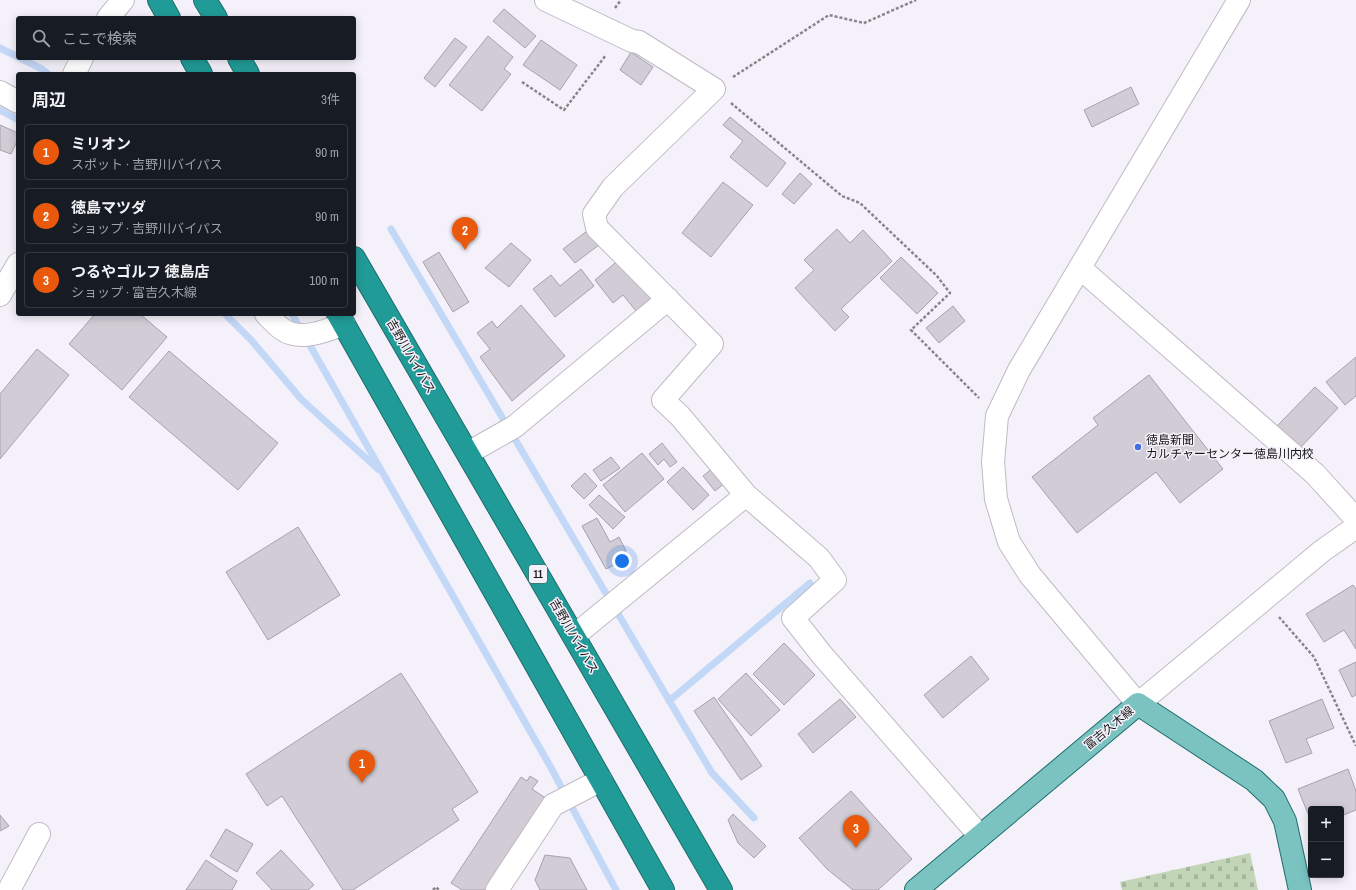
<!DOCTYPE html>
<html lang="ja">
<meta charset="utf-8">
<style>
body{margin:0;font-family:"Archivo Narrow","Noto Sans JP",sans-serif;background:#20242c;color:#f1f3f6}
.controls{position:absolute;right:12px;bottom:12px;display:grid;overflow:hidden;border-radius:4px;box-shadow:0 2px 10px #0003}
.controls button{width:36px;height:36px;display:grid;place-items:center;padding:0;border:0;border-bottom:1px solid #363941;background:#171b24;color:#f1f3f6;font:20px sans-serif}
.you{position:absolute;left:622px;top:561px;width:14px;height:14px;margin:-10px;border:3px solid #fff;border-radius:50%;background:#1a73e8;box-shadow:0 0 0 6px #1a73e833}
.badge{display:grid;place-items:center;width:26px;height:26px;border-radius:50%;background:#ea580c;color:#fff;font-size:13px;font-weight:700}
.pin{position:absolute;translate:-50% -33px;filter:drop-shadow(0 1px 2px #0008)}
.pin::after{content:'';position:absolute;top:21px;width:14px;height:12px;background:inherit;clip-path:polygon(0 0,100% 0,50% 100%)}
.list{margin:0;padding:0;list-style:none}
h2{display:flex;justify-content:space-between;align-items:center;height:52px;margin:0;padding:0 16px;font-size:17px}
h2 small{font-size:13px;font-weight:400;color:#9ea1a6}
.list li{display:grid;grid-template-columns:26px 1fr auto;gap:12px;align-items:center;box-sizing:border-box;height:56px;margin:0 8px 8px;padding:0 8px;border:1px solid #363941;border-radius:4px}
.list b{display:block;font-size:15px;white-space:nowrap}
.list p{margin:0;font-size:13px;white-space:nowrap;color:#9ea1a6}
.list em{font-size:13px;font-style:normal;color:#9ea1a6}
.icon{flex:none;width:22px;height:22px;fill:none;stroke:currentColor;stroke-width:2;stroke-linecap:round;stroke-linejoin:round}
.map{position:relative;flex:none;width:1356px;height:890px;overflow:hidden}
.search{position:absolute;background:#171b24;box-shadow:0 2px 10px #0003;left:16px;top:16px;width:340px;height:44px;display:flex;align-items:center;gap:10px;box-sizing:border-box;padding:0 14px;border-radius:4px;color:#9ea1a6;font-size:15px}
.panel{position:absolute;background:#171b24;box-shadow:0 2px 10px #0003;left:16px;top:72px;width:340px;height:244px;border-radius:4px}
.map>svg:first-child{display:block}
.cemetery{fill:url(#cemetery-stones)}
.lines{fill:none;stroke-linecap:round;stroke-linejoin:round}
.stream{stroke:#c3d8f7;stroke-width:7}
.building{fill:#d1ccd5;stroke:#a6a2ab}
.minor-casing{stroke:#bfbbc4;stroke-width:24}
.major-casing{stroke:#1e6d6b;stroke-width:24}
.highway-casing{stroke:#1e6d6b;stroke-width:24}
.path{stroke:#87858b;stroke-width:2.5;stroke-dasharray:3 2;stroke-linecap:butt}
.minor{stroke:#fff;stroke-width:22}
.major{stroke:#7ac3c1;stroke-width:22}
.highway{stroke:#219b97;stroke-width:22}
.poi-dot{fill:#4270e1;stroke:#f5f1fa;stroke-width:1.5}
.labels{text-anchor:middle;stroke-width:3;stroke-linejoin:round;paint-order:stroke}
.shield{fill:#f5f1fa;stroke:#5a585d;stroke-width:1}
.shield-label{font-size:11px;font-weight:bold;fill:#18171a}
.street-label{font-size:12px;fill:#18171a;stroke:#f5f1fa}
.poi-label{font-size:12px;fill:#18171a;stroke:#f5f1fa;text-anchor:start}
</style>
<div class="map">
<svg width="1356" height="890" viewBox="0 0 1356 890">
<defs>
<pattern id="cemetery-stones" width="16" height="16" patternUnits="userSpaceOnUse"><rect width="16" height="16" fill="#c2d5b7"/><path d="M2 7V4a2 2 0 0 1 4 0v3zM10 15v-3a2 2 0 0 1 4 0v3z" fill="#a6b69d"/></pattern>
</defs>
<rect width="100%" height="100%" fill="#f5f1fa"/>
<!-- cemetery -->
<path class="cemetery" d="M1250 853 1258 890H1122L1120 882Z"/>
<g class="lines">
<!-- stream -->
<path class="stream" d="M0 48 18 57
M20 58 42 69 48 74
M0 110 18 120
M391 229 712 773 754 818
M225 314 252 341 301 399 379 470
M292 314 550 766 616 890
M669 701 810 583"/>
</g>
<!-- building -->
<path class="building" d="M504 9 536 36 525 48 493 21Z
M488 36 513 57 504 69 511 74 482 111 449 85Z
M455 38 467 47 435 87 424 78Z
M541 40 577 65 560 90 523 65Z
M631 52 653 67 641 85 620 70Z
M1131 87 1139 104 1092 127 1084 110Z
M730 117 786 163 767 187 730 157 743 141 723 125Z
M0 125 18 133V139L11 154 0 150Z
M800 173 812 184 794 204 782 194Z
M723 182 753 205 711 257 682 233Z
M837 229 850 243 863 230 892 261 841 309 849 317 835 331 795 288 814 270 804 260Z
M587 231 599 245 575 263 563 249Z
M511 243 531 260 509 287 485 268Z
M439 252 469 302 453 312 423 262Z
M901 257 938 293 917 314 880 278Z
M621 258 652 297 636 311 623 295 613 303 595 280Z
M581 269 594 286 555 317 533 289 551 275 560 286Z
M521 305 565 356 512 401 480 357 490 349 477 333 492 321 497 328Z
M953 306 965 321 939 343 926 328Z
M95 314H140L167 337 122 390 69 344Z
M37 349 69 375 0 459V394Z
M169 351 278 443 238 490 129 397Z
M1356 357V396L1345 405 1326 382Z
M1149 375 1223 469 1180 503 1156 472 1077 533 1032 477 1098 425 1093 418Z
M1315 387 1338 408 1300 448 1277 426Z
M662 443 677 462 670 467 664 459 658 465 649 454Z
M642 453 664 479 625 512 603 485Z
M611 457 620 468 601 481 593 470Z
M683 467 709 495 693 510 667 482Z
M713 468 725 483 715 491 703 476Z
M585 473 597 486 584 499 571 486Z
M599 495 625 517 613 529 589 505Z
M597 518 610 542 619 537 626 551 617 556 620 562 606 569 582 526Z
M298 527 340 595 268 640 226 572Z
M1353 585 1356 589V649L1344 630 1324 642 1306 614Z
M784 643 815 675 784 705 753 674Z
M971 656 989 679 943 718 924 695Z
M1356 662V695L1352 697 1339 670Z
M401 673 478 792 452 809 459 820 353 890H343L282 796 267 806 246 774Z
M746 673 780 710 751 736 718 699Z
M714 697 762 766 741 780 694 711Z
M840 699 856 717 813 753 798 734Z
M1322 699 1334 728 1306 739 1312 753 1286 763 1269 721Z
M1348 769 1356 791V810L1341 816V809H1311V821L1298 789Z
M530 776 538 781 532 789 547 799 486 890H462L451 883 521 777 527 781Z
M851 791 912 859 878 890H853L827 869 799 838Z
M733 814 766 846 754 858 738 843 728 820Z
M0 815 9 826 0 831Z
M226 829 253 844 237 872 210 856Z
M281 850 314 885 308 890H272L256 873Z
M545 855 570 858 587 890H540L535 880Z
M206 860 237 881 232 890H186Z"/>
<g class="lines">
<defs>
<path id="minor" d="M546 0 632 41 639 42 714 89 613 187 594 214 597 228 712 344 663 400 680 416 746 495 819 558 835 580 793 618 822 655 980 836
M1239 0 1019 370 997 416 993 462 996 499 1009 542 1030 575 1138 704 1322 551 1356 527
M108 18 123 0
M74 74 82 58
M0 92 18 102
M1080 268 1315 474 1356 519
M0 295 18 264
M266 314C271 319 276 325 282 329 300 342 326 331 344 324
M468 453 514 427 668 299
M574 636 746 495
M9 890 39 834
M497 890 553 805 601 780"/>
<path id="major" d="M916 890 1138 704 1254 780 1274 799 1285 821 1300 890"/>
<path id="highway" d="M159 0 169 18
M205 0 216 18
M192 58 201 74
M239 58 248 74
M354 258 721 890
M338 314 663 890"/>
</defs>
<!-- minor casing -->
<use href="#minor" class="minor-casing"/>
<!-- major casing -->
<use href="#major" class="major-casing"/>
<!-- highway casing -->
<use href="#highway" class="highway-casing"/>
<!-- path -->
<path class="path" d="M615 8 621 0
M733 77 829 15 864 23 916 0
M522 82 564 110 606 55
M731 103 842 196 860 203 937 276 950 293 911 330 979 398
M1279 617 1314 657 1356 746
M433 890 436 887 439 890"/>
<!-- minor -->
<use href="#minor" class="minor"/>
<!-- major -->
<use href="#major" class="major"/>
<!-- highway -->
<use href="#highway" class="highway"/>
</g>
<!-- markers -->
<circle class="poi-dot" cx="1138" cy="447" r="4"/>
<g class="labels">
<!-- shield labels -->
<rect class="shield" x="529" y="565" width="18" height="18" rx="3"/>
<g class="shield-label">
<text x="538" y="578">11</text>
</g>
<!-- street labels -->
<g class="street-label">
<text transform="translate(411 356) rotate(60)" y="4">吉野川バイパス</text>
<text transform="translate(574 636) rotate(60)" y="4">吉野川バイパス</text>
<text transform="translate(1109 728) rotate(-40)" y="4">富吉久木線</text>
</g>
<!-- poi labels -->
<g class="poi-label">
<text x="1146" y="444">徳島新聞<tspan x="1146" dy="14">カルチャーセンター徳島川内校</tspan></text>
</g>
</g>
</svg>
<div class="controls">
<button>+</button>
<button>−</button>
</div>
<div class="you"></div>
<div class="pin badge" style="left:362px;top:783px">1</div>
<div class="pin badge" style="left:465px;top:250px">2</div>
<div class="pin badge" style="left:856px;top:848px">3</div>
<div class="search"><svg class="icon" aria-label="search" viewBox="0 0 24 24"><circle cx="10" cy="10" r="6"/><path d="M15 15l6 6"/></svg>ここで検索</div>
<section class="panel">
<h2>周辺<small>3件</small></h2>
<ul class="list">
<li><span class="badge">1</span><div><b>ミリオン</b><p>スポット · 吉野川バイパス</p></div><em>90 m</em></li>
<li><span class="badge">2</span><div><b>徳島マツダ</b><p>ショップ · 吉野川バイパス</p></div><em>90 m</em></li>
<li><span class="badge">3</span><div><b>つるやゴルフ 徳島店</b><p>ショップ · 富吉久木線</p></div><em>100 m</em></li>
</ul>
</section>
</div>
